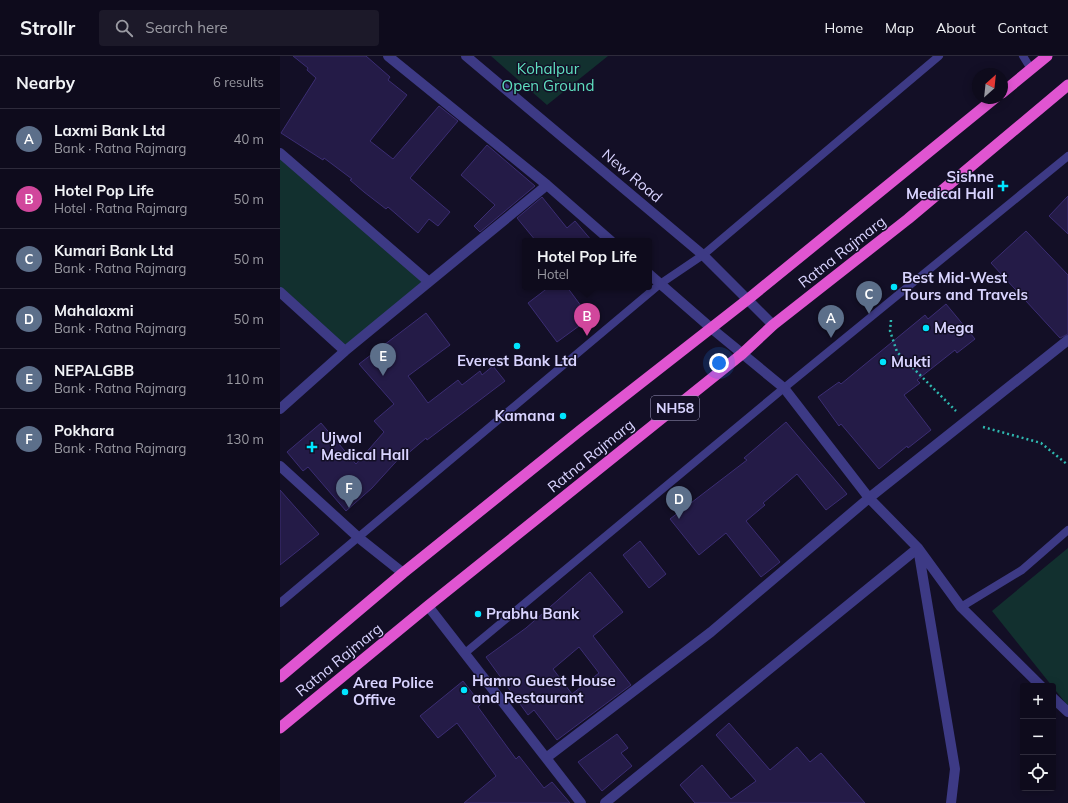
<!DOCTYPE html>
<meta charset="utf-8">
<style>
body{margin:0;font-family:Mulish,sans-serif;background:#1c1929;color:#f1f3f6}
.controls{position:absolute;right:12px;bottom:12px;display:grid;overflow:hidden;border-radius:4px;box-shadow:0 2px 10px #0003}
.controls button{width:36px;height:36px;display:grid;place-items:center;padding:0;border:0;border-bottom:1px solid #2e2b3b;background:#0e0b1c;color:#f1f3f6;font:20px sans-serif}
.compass{position:absolute;left:692px;top:12px;width:36px;height:36px;border-radius:50%;background:#0e0b1c;box-shadow:0 2px 10px #0003;rotate:27deg}
.you{position:absolute;left:439px;top:307px;width:14px;height:14px;margin:-10px;border:3px solid #fff;border-radius:50%;background:#1a73e8;box-shadow:0 0 0 6px #1a73e833}
.badge{display:grid;place-items:center;width:26px;height:26px;border-radius:50%;background:#00e5ff;color:#fff;font-size:13px;font-weight:700}
.pin{position:absolute;translate:-50% -33px;filter:drop-shadow(0 1px 2px #0008)}
.pin::after{content:'';position:absolute;top:21px;width:14px;height:12px;background:inherit;clip-path:polygon(0 0,100% 0,50% 100%)}
.popup{position:absolute;left:242px;top:182px;width:130px;height:52px;box-sizing:border-box;display:grid;place-content:center;border-radius:4px;background:#0e0b1c;filter:drop-shadow(0 1px 3px #0005);font-size:13px;white-space:nowrap;color:#9b9ba3}
.popup b{font-size:15px;color:#f1f3f6}
.popup::after{content:'';position:absolute;left:50%;top:100%;margin-left:-8px;border:8px solid transparent;border-top-color:#0e0b1c}
.list{margin:0;padding:0;list-style:none}
h2{display:flex;justify-content:space-between;align-items:center;height:52px;margin:0;padding:0 16px;font-size:17px}
h2 small{font-size:13px;font-weight:400;color:#9b9ba3}
.list li{display:grid;grid-template-columns:26px 1fr auto;gap:12px;align-items:center;box-sizing:border-box;height:60px;padding:0 16px;border-top:1px solid #2e2b3b}
.list b{display:block;font-size:15px;white-space:nowrap}
.list p{margin:0;font-size:13px;white-space:nowrap;color:#9b9ba3}
.list em{font-size:13px;font-style:normal;color:#9b9ba3}
.icon{flex:none;width:22px;height:22px;fill:none;stroke:currentColor;stroke-width:2;stroke-linecap:round;stroke-linejoin:round}
.map{position:relative;flex:none;width:788px;height:747px;overflow:hidden}
header{display:flex;align-items:center;gap:24px;box-sizing:border-box;height:56px;padding:0 20px;background:#0e0b1c;border-bottom:1px solid #2e2b3b}
header strong{font-size:19px}
nav{display:flex;gap:22px;margin-inline-start:auto;font-size:14px}
.search{width:280px;height:36px;background:#1c1929;display:flex;align-items:center;gap:10px;box-sizing:border-box;padding:0 14px;border-radius:4px;color:#9b9ba3;font-size:15px}
main{display:flex}
aside{flex:1;background:#0e0b1c}
.map>svg:first-child{display:block}
.green{fill:#12302f}
.building{fill:#241b47;stroke:#3b2d73;fill-rule:evenodd}
.lines{fill:none;stroke-linecap:round;stroke-linejoin:round}
.path{stroke:#2fb8b0;stroke-width:2.5;stroke-dasharray:2 3;stroke-linecap:butt}
.service{stroke:#3d3a85;stroke-width:8}
.minor{stroke:#3d3a85;stroke-width:10}
.trunk{stroke:#e055d1;stroke-width:11}
.poi-dot{fill:#00e5ff;stroke:#130f26;stroke-width:1.5}
.labels{text-anchor:middle;stroke-width:3;stroke-linejoin:round;paint-order:stroke}
.shield{fill:#130f26;stroke:#9e99be;stroke-width:1}
.shield-label{font-size:14px;font-weight:bold;fill:#d9d4ff}
.park-label{font-size:15px;fill:#5fe0c0;stroke:#130f26}
.street-label{font-size:15px;fill:#d9d4ff;stroke:#130f26}
.poi-label{font-size:15px;font-weight:bold;fill:#d9d4ff;stroke:#130f26;text-anchor:start}
</style>
<header>
<strong>Strollr</strong>
<div class="search"><svg class="icon" aria-label="search" viewBox="0 0 24 24"><circle cx="10" cy="10" r="6"/><path d="M15 15l6 6"/></svg>Search here</div>
<nav><a>Home</a><a>Map</a><a>About</a><a>Contact</a></nav>
</header>
<main>
<aside>
<h2>Nearby<small>6 results</small></h2>
<ul class="list">
<li><span class="badge" style="background:#5c6f8a">A</span><div><b>Laxmi Bank Ltd</b><p>Bank · Ratna Rajmarg</p></div><em>40 m</em></li>
<li><span class="badge" style="background:#d1479c">B</span><div><b>Hotel Pop Life</b><p>Hotel · Ratna Rajmarg</p></div><em>50 m</em></li>
<li><span class="badge" style="background:#5c6f8a">C</span><div><b>Kumari Bank Ltd</b><p>Bank · Ratna Rajmarg</p></div><em>50 m</em></li>
<li><span class="badge" style="background:#5c6f8a">D</span><div><b>Mahalaxmi</b><p>Bank · Ratna Rajmarg</p></div><em>50 m</em></li>
<li><span class="badge" style="background:#5c6f8a">E</span><div><b>NEPALGBB</b><p>Bank · Ratna Rajmarg</p></div><em>110 m</em></li>
<li><span class="badge" style="background:#5c6f8a">F</span><div><b>Pokhara</b><p>Bank · Ratna Rajmarg</p></div><em>130 m</em></li>
</ul>
</aside>
<div class="map">
<svg width="788" height="747" viewBox="0 0 788 747">
<rect width="100%" height="100%" fill="#130f26"/>
<!-- green -->
<path class="green" d="M211 0H328L267 49Z
M0 97 149 226 65 295 0 236Z
M788 492V650L712 555Z"/>
<!-- building -->
<path class="building" d="M13 0H86L110 21 108 24 127 39 90 85 113 103 159 50 178 65 130 122 170 156 158 170 149 163 138 177 108 151 106 153 84 136 70 124 72 123 44 102 43 104 1 77 36 22 27 14 28 12Z
M207 89 255 130 200 176 194 170 215 149 181 119Z
M788 140V178L769 160Z
M262 141 287 172 295 165 312 185H256L237 162Z
M746 175 788 219V278L780 282 711 207Z
M269 231H287L310 262 277 286 248 247Z
M666 248 695 283 677 297 675 294 637 324 640 327 624 339 651 374 628 392 627 390 599 413 561 368 559 370 538 341 559 326 561 328 645 259 648 263Z
M146 257 170 289 128 320 148 347 178 324 182 329 200 315 202 319 213 310 225 325 147 384 146 382 125 400 123 398 92 432 66 455 28 411 23 415 7 396 41 367 76 408 104 376 94 365 114 348 79 308Z
M506 366 567 438 546 454 517 418 483 447 485 449 466 465 500 506 481 521 446 477 419 499 390 463 467 404 464 402Z
M0 434 39 478 0 509Z
M360 485 386 518 369 532 343 499Z
M310 516 343 556 313 580 351 629 277 684 254 654 248 659 206 601 246 572ZM299 591 319 617 292 638 273 613Z
M183 625 201 648 198 651 236 703 239 700 264 732 272 726 290 747H184L216 720 177 667 158 682 140 660Z
M449 667 490 714 517 691 530 706 541 697 585 747H415L400 729 422 709 451 743 476 725 436 679Z
M337 678 348 692 341 697 352 710 322 735 298 706Z"/>
<g class="lines">
<!-- path -->
<path class="path" d="M611 264 610 275 617 296 676 355
M703 371 761 387 788 409"/>
<!-- service -->
<path class="service" d="M743 0 751 13
M0 547 380 228 423 199 659 0
M681 551 742 514 788 474
M185 597 504 332 788 100"/>
<!-- minor -->
<path class="minor" d="M108 0 267 129 331 185
M186 0 423 199 493 269
M0 97 149 226
M369 218 431 272 504 332 589 442 638 492 681 551 761 630
M0 236 65 295
M0 353 65 295 267 129
M0 410 79 482 123 517
M148 550 301 747
M773 642 788 656
M266 702 431 576 589 442 788 284
M325 747 638 492 675 713 671 747"/>
<!-- trunk -->
<path class="trunk" d="M722 37 767 0
M0 621 123 517 302 373 467 244 715 42
M0 672 148 550 462 298 493 269 628 163 788 29"/>
</g>
<!-- markers -->
<g class="poi-dot">
<path d="M721 124h4v4h4v4h-4v4h-4v-4h-4v-4h4z"/>
<circle cx="614" cy="231" r="4"/>
<circle cx="646" cy="272" r="4"/>
<circle cx="237" cy="290" r="4"/>
<circle cx="603" cy="306" r="4"/>
<circle cx="283" cy="360" r="4"/>
<path d="M30 385h4v4h4v4h-4v4h-4v-4h-4v-4h4z"/>
<circle cx="198" cy="558" r="4"/>
<circle cx="184" cy="634" r="4"/>
<circle cx="65" cy="636" r="4"/>
</g>
<g class="labels">
<!-- shield labels -->
<rect class="shield" x="371" y="340" width="48" height="24" rx="3"/>
<g class="shield-label">
<text x="395" y="357">NH58</text>
</g>
<!-- park labels -->
<g class="park-label">
<text x="268" y="18">Kohalpur<tspan x="268" dy="17">Open Ground</tspan></text>
</g>
<!-- street labels -->
<g class="street-label">
<text transform="translate(352 120) rotate(40)" y="5">New Road</text>
<text transform="translate(562 196) rotate(-38)" y="5">Ratna Rajmarg</text>
<text transform="translate(311 400) rotate(-39)" y="5">Ratna Rajmarg</text>
<text transform="translate(59 604) rotate(-39)" y="5">Ratna Rajmarg</text>
</g>
<!-- poi labels -->
<g class="poi-label">
<text x="714" y="126" text-anchor="end">Sishne<tspan x="714" dy="17">Medical Hall</tspan></text>
<text x="622" y="227">Best Mid-West<tspan x="622" dy="17">Tours and Travels</tspan></text>
<text x="654" y="277">Mega</text>
<text x="237" y="310" text-anchor="middle">Everest Bank Ltd</text>
<text x="611" y="311">Mukti</text>
<text x="275" y="365" text-anchor="end">Kamana</text>
<text x="41" y="387">Ujwol<tspan x="41" dy="17">Medical Hall</tspan></text>
<text x="206" y="563">Prabhu Bank</text>
<text x="192" y="630">Hamro Guest House<tspan x="192" dy="17">and Restaurant</tspan></text>
<text x="73" y="632">Area Police<tspan x="73" dy="17">Offive</tspan></text>
</g>
</g>
</svg>
<div class="controls">
<button>+</button>
<button>−</button>
<button><svg class="icon" aria-label="locate" viewBox="0 0 24 24"><circle cx="12" cy="12" r="6"/><path d="M12 2v4M12 18v4M2 12h4M18 12h4"/></svg></button>
</div>
<svg class="compass" viewBox="-18 -18 36 36"><path d="M0-13l5 13h-10z" fill="#e53935"/><path d="M0 13l5-13h-10z" fill="#9b9ba3"/></svg>
<div class="you"></div>
<div class="pin badge" style="left:551px;top:282px;background:#5c6f8a">A</div>
<div class="pin badge" style="left:307px;top:280px;background:#d1479c">B</div>
<div class="popup"><b>Hotel Pop Life</b>Hotel</div>
<div class="pin badge" style="left:589px;top:258px;background:#5c6f8a">C</div>
<div class="pin badge" style="left:399px;top:463px;background:#5c6f8a">D</div>
<div class="pin badge" style="left:103px;top:320px;background:#5c6f8a">E</div>
<div class="pin badge" style="left:69px;top:452px;background:#5c6f8a">F</div>
</div>
</main>
